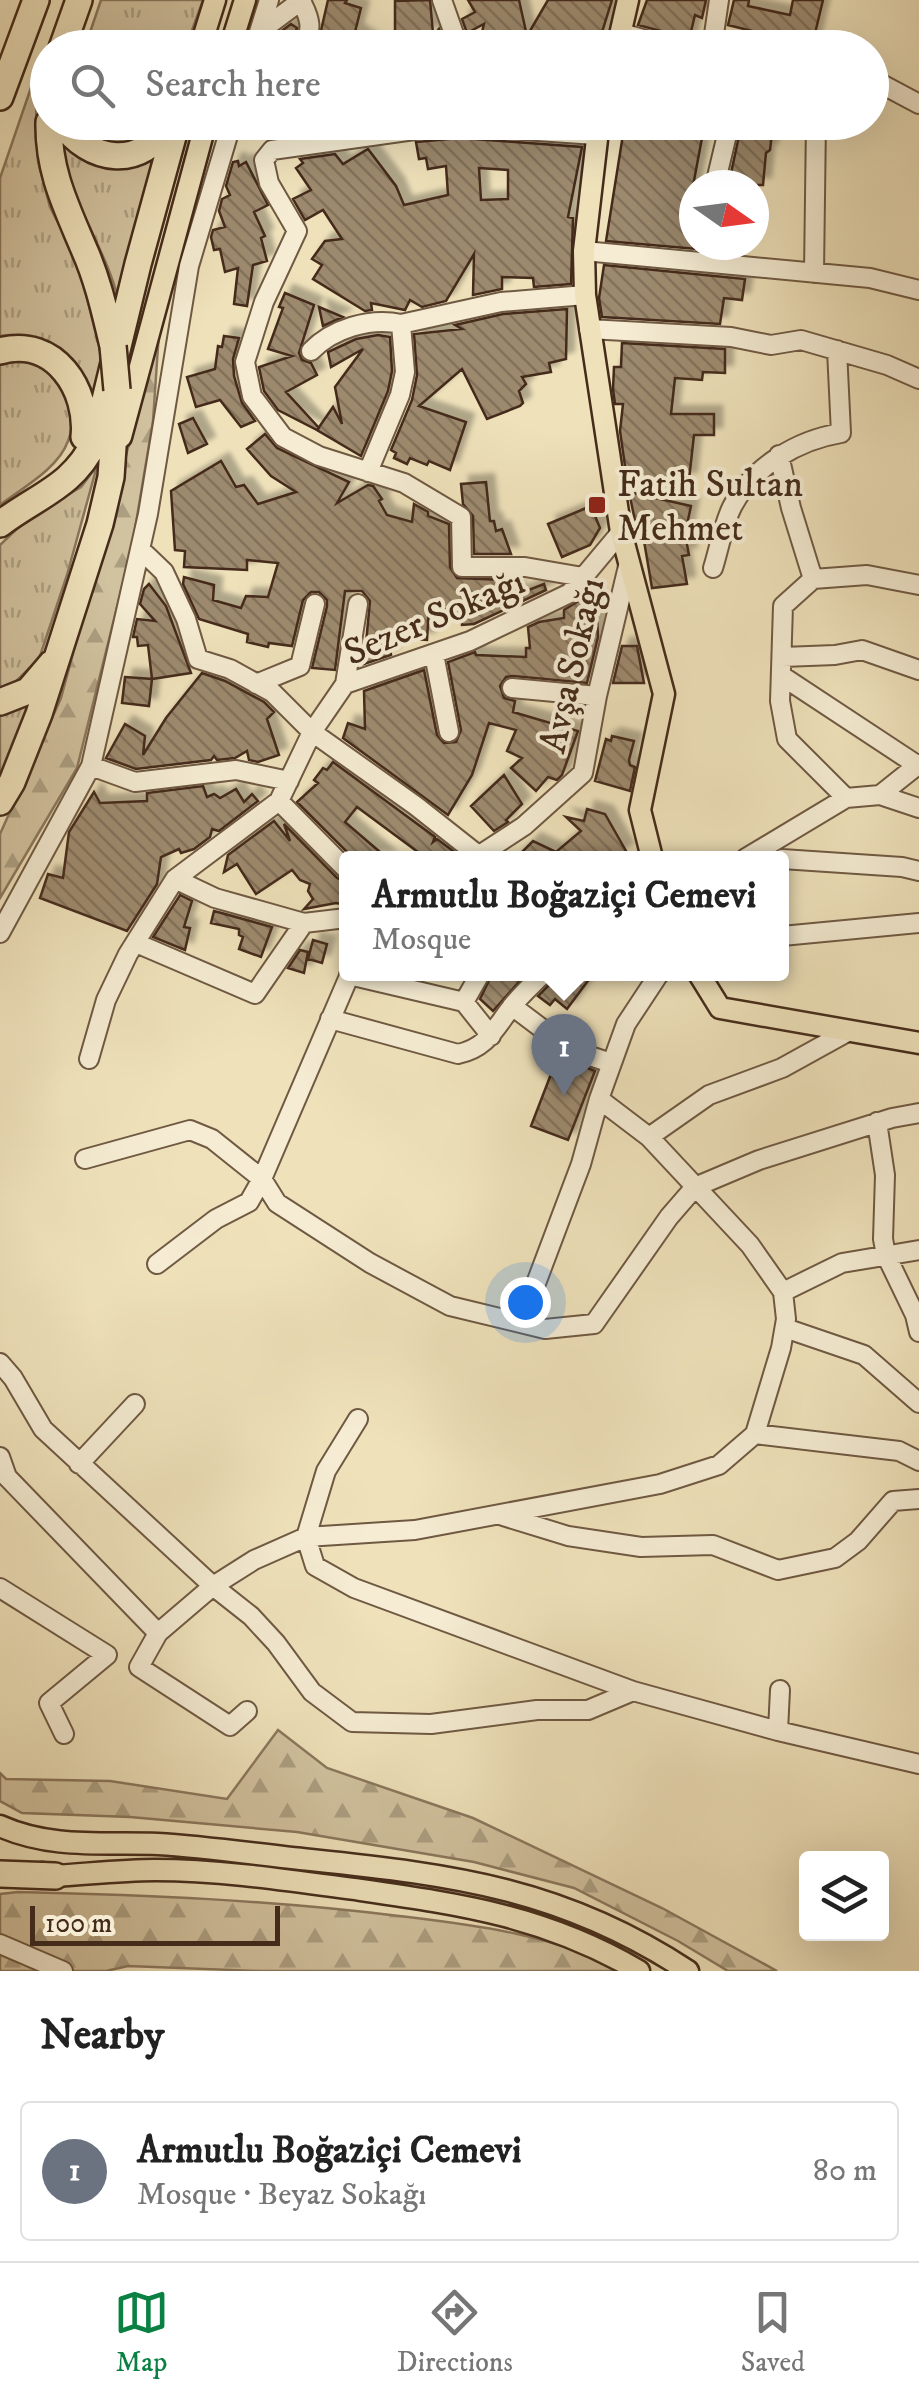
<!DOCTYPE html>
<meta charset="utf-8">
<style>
body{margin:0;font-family:"IM FELL DW Pica",serif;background:#f6f6f6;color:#222}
.controls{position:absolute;right:30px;bottom:30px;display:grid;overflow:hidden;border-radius:10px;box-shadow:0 10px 40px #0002}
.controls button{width:90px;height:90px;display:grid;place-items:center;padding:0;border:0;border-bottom:2px solid #e0e0e0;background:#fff;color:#222;font:50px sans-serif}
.compass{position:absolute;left:679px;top:170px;width:90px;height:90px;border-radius:50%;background:#fff;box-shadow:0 10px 40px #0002;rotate:104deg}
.scale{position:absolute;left:30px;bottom:25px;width:250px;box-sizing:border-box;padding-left:10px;border:5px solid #442b1a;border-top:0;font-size:28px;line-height:35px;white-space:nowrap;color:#442b1a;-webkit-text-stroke:8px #f5ecd3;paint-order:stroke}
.you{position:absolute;left:525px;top:1302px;width:35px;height:35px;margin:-25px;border:8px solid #fff;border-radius:50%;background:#1a73e8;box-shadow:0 0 0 15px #1a73e833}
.badge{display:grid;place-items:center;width:65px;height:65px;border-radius:50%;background:#0b8043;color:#fff;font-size:32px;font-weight:700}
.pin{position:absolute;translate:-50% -82px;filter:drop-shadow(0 2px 5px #0008)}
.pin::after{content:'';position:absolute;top:52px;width:35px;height:30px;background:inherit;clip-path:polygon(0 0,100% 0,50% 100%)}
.popup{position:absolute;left:339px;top:851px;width:450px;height:130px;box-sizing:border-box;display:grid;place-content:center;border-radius:10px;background:#fff;filter:drop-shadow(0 2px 8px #0005);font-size:32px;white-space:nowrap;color:#767676}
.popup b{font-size:38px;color:#222}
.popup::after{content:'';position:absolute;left:50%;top:100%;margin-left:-20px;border:20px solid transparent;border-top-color:#fff}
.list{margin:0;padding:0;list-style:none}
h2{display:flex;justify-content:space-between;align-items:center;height:130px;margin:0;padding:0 40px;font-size:42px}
h2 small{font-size:32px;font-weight:400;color:#767676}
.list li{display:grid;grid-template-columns:65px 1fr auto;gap:30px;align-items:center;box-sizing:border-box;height:140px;margin:0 20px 20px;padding:0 20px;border:2px solid #e0e0e0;border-radius:10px}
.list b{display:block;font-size:38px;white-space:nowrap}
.list p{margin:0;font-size:32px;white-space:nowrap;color:#767676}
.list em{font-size:32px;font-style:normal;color:#767676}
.icon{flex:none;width:55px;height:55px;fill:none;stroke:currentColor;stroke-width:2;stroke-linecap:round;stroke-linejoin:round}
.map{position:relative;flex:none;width:919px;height:1971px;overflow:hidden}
.search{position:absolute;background:#fff;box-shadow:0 10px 40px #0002;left:30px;right:30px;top:30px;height:110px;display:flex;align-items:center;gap:25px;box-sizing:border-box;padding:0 35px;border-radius:55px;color:#767676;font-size:38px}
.sheet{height:290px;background:#fff}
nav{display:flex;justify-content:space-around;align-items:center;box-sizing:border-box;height:140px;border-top:2px solid #e0e0e0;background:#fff;font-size:28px;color:#767676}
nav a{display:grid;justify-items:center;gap:5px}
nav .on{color:#0b8043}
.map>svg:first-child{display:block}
.grass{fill:url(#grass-tufts);stroke:#8b775d;stroke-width:2.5}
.forest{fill:url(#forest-firs);stroke:#8b775d;stroke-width:2.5}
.building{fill:url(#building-back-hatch);stroke:#442b1a;stroke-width:2.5;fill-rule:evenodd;filter:url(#shadow)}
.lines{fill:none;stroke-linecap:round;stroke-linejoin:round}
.minor-casing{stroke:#6f5942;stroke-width:22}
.major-casing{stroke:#442b1a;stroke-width:25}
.highway-casing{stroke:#442b1a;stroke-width:30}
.minor{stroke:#f5ecd3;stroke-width:18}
.major{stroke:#efe2bb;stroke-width:20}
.highway{stroke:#efe2bb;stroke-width:25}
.highway-bridge-casing{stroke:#442b1a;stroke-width:30;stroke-linecap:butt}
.highway-bridge{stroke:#efe2bb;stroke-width:25}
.poi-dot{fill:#8f2418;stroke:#f5ecd3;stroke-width:4}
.labels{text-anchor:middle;stroke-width:8;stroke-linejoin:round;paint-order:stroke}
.poi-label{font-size:38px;fill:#442b1a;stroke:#f5ecd3;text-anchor:start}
.street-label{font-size:38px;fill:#442b1a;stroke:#f5ecd3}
</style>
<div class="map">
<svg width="919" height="1971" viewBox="0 0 919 1971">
<defs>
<pattern id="grass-tufts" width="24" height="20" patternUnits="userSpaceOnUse" patternTransform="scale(2.5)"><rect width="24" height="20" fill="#d2c3a0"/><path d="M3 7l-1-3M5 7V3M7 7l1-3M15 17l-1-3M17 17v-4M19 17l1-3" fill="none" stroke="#ac9f82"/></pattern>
<pattern id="forest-firs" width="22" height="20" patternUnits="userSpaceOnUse" patternTransform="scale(2.5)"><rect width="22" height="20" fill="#d2c3a0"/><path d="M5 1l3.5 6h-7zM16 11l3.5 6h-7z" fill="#ac9f82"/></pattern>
<pattern id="building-back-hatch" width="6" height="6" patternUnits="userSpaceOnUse" patternTransform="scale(2.5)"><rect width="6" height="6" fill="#9d8a6e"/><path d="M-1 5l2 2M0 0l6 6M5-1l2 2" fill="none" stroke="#82715a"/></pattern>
<filter id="shadow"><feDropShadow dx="8" dy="-8" stdDeviation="2.5" flood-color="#0004"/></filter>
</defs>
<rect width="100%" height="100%" fill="#efe2bb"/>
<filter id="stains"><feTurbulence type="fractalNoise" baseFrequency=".002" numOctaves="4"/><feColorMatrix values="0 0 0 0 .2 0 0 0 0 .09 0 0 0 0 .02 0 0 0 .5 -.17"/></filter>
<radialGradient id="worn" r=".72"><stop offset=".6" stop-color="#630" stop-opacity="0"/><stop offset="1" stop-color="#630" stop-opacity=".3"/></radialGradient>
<!-- grass -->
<path class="grass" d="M101 0H203L186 47H85Z
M35 76 38 161 50 207 78 262 102 357 96 397C75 362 46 329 0 336V178Z
M76 123H156C142 140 117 151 95 140 88 137 82 128 76 123Z
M63 143C106 173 106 171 155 156L118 298C104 245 69 199 59 144Z
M5 360C15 361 27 360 36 364 66 376 80 410 68 441 58 469 22 488 0 505V362Z
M97 466 67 575 39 659 10 687 0 688V545L28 518 81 487Z
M33 700 0 782V713L10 712Z"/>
<!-- forest -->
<path class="forest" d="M159 332 153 421 132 547 77 768 0 898V834L61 698Z
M278 1730 327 1768 473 1818 662 1908 777 1971H728L678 1941 574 1888 474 1862 297 1832 130 1817 22 1813 0 1801V1773L6 1779 110 1781 227 1799Z
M18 1892C146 1895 272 1900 399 1916 473 1925 555 1934 620 1971H259L128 1966 106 1971H0V1894Z"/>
<!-- building -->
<path class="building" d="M328 0H347L345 3 361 8 355 32 380 48H317Z
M430 0 433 33 395 34V1Z
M468 0H519L527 36 548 0H612L597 48H478L484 24 467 33 462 19 475 12Z
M647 0H706L702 18 695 15 688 44 679 36 638 25Z
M734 0H749L748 6 790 15 793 0H823L812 46 728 25Z
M291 24 297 28 290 48H271L275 36Z
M439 29 446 48H423Z
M252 122H316L321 131 290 135 287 130 265 138Z
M625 122H705L690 202 694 203V245H733L731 252 606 241Z
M742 122 773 125 770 150 766 153 763 185H736L738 174 731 173Z
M460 138 582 147 568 217 573 218 571 284 534 287 533 278 502 277V289L473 295 474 254 446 301 422 307 410 300 405 310 371 303 372 310 365 311 313 279 322 265 312 259 325 241 342 239 323 210 305 220 293 199 311 190 296 168 303 163 300 159 335 154 343 164 368 149 396 186 404 205 448 195 446 166 428 169 426 158 419 159 416 142ZM479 168 508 170V199L481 200Z
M238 161 239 166 246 162 268 205 254 212 265 236 261 238 267 261 253 265 247 306 234 304 238 268 225 272 220 249 214 250 211 237 213 230 225 227 219 211 222 199 230 195 226 186 233 162Z
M604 265 745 279 742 300 724 298 720 324 602 317 599 298Z
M285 293 314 305 299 353 302 360 311 363 317 375 286 392 319 428 317 430 278 410 264 391 259 367 292 356 268 349 283 308 279 307Z
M319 307 343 317 323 326Z
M567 309 566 359 549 363 551 372 522 377 526 384 519 391 523 403 520 406 487 419 462 369 419 406 466 422 450 470 429 461 427 465 410 458 407 464 394 458 396 453 391 450 412 400 417 375 414 334 462 329 455 325 503 314Z
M378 335 390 337 392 371 388 391 361 456 317 430 333 407 342 424 335 387 363 349 331 367 328 352 356 339Z
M224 336 239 338 233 359 234 376 242 403 255 421 241 427 220 400 196 407 187 377 215 369 218 346 222 347Z
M622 343 725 349V373L703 372 702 380 675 378 671 414H714V435H694L689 480H627L620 431 623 404H615L613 389 614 367H621Z
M193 418 207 444 188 453 179 424Z
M265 434 277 448 349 482 337 503 368 485 373 486 382 499 379 501 387 515 412 522 414 504 428 512V516L449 524 450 567 457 578 506 580 510 589H516V595L544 584 546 590 474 624 462 625 461 612 429 607 427 640 388 637 391 655 364 664 370 601 362 591H345L335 670 312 668 327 606V600L319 592H311L303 600 292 646 269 643 268 647 247 642 248 634 199 619 183 584 184 577 214 585 213 600 241 608 246 596 268 597 278 563 247 560V570L184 567 185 551 175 550 171 491 221 461 236 487 244 485 258 504 296 492 271 476 247 449Z
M486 482 490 521H494L496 531 502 529 511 554H474L473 516 463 504 461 484Z
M629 492 691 506 685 534 689 555 682 556 687 584 652 588 643 535H638Z
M591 506 600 528 590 545 562 557 548 524Z
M149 584 166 606 191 673 152 679 148 645 138 646 137 637H133L137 619 155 621 140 604 144 589Z
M596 599 598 637 587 683 513 676 506 677 500 686 504 698 515 701 513 712 578 731 562 775 557 780 548 777 536 791 511 768 522 758 507 751 516 730 489 723 472 775 448 815 343 738 348 723 365 729 364 691 424 670 437 735 444 743 456 742 461 730 448 662 475 652 476 655 526 657V648H530L528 627 539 622 564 618V610L580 600Z
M622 646H637L644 683H613Z
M202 673 225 681 264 702 274 712 267 719 279 755 258 762 249 760 247 751 235 758 217 760 214 756 211 760 136 769 106 758 125 724 145 736 143 755 166 718Z
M125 677 152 679 149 706 122 703Z
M612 736 634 741 629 760 630 765 635 767 630 791 595 781 606 739 611 741Z
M333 762 435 837 433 842 437 839 453 851 447 858H426L357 807 345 822 387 858H353L297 802 318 783 314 780 323 768 327 770Z
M504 775 522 804 506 820 508 822 494 831 471 806Z
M203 786 207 797 214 794 220 798 236 789 244 802 252 794 258 801 219 831 212 829 210 837 194 849 181 853 179 849 161 857 157 884 127 931 40 898 48 874 63 878 69 832 94 792 100 803 147 801V793Z
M587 809 605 814 626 851 612 858H516L533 841 556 852 581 831 566 817 584 821Z
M274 821 290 841 284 824 337 878 346 881V905L336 903 304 909 313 899 308 891 310 884 300 880 292 870 256 894 237 864 224 872 228 855Z
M180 895 192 901 184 927 190 928 185 950 153 937Z
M214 911 272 927 261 957 239 949 243 937 239 935V929L211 923Z
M313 940 327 944 322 963 308 959Z
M300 950 308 952 304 973 288 968Z
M492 974H526L493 1011 480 999Z
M555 974H593L567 1009 555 999 550 1005 538 996 552 982Z
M558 1056 595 1071 568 1140 531 1126Z"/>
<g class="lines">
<defs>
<path id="minor" d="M442 0 459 48
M719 0 713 41 775 48
M301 1C310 18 314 30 302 48
M259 32 302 0
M621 33 676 48
M254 48 269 0
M872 79 919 104
M715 185 730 122
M584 251 870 278 919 290
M814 273 816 122
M401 324 501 302 585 295
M589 329 731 337 771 345 801 340 887 365 919 379
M311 351C332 329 370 317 401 324L405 372 400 395 368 472
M779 455 791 508 813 579
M140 549 164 572 186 619 198 659 230 669 272 692 312 732 416 806 478 855
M713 568C719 549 723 525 732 507 753 466 798 440 841 433L837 350
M583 577 525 567H462L461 517 404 483 319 456 283 437 252 396 245 362 264 302 297 231 269 183 264 160 272 150 450 125 596 135
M434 654 449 732
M783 657 835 655 862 650 919 670
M782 676 917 765
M256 684 300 666 315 604
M345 684 358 604
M512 688 597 696
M91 766 135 782 236 770 289 781
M880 795 919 808
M846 798 787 739 780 701 783 606 813 579 867 575 919 585
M279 801 346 869
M475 858 524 826 583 773 597 696 629 562
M746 858 846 798 880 795 919 764
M782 859 902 867 919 871
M175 879 215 898 304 923 346 918
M0 933 91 766 148 514 189 266 232 122
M782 936 919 923
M136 943 255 994 304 923
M349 975 464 1002 491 1036
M464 1002 480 974
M512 1006 569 1049 611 1063
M330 1019 458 1054C486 1048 494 1030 510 1009 519 996 532 985 543 974
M89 1059 106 1000 128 954 175 879 279 801 312 732 345 684 470 641 570 593 621 532
M599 1099 649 1137 709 1095 782 1068 849 1031
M877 1122 885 1175 883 1239 886 1255 915 1315 919 1332
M649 1137 750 1245 783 1292 786 1319 781 1348 755 1434 719 1465 660 1484 415 1530 306 1537 315 1566 354 1588 633 1691 778 1731 919 1764
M85 1159 190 1130 212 1139 262 1179 277 1203 370 1263 450 1306 545 1329 594 1324 669 1217 695 1187 759 1160 892 1118 919 1113
M157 1264 216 1219 249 1202 262 1179 350 974
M783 1292 842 1263 919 1250
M521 1323 581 1164 599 1099 626 1024 659 974
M785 1328 864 1355 919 1403
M0 1363 13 1378 43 1429 213 1586 254 1560 306 1537 326 1471 358 1419
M755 1434 899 1451 919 1461
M0 1457 7 1477 158 1633 139 1667 230 1726 247 1711
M79 1464 135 1404
M503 1516 568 1536 641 1547 713 1545 778 1570 835 1558 858 1541 893 1501 919 1499
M0 1588 107 1655 49 1703 64 1734
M158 1633 213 1586 251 1616 276 1643 312 1692 352 1722 431 1724 537 1710H588L633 1691
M778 1731 780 1690
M0 1944 63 1971"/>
<path id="major" d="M200 48 215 0
M230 48 245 0
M617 48 628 0
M599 122 584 251 585 295 621 532 664 694 640 810 652 858
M121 437 206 122
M699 974 720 1008 919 1043
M0 1826C51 1849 104 1842 158 1844 209 1847 260 1855 311 1860 454 1875 564 1889 688 1971
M42 1873 55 1876C88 1874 122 1870 155 1870 223 1870 293 1881 361 1890 465 1905 547 1917 639 1971"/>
<path id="highway" d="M62 48 79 0
M0 97 36 0
M49 122C48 171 66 206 84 249 98 280 105 313 113 346
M62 122C88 163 144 171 168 122
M0 351C55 336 89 390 84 437
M0 524C38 495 73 487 95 441L138 264 177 122
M0 702 28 691 51 664
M0 802 12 782 39 714 100 524 111 477 116 402
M0 1874 55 1876"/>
</defs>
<!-- minor casing -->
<use href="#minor" class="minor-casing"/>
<!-- major casing -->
<use href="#major" class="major-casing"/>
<!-- highway casing -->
<use href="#highway" class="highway-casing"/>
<!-- minor -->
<use href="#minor" class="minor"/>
<!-- major -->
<use href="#major" class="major"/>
<!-- highway -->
<use href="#highway" class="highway"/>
<defs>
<path id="highway-bridge" d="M113 346 117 390"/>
</defs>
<!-- highway-bridge casing -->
<use href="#highway-bridge" class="highway-bridge-casing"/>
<!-- highway-bridge -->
<use href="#highway-bridge" class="highway-bridge"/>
</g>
<!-- markers -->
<rect class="poi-dot" x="587" y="495" width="20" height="20" rx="5"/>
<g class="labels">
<!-- poi labels -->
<g class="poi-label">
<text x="617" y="496">Fatih Sultan<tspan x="617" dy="44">Mehmet</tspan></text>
</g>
<!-- street labels -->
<g class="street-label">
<text transform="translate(434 616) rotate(-23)" y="13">Sezer Sokağı</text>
<text transform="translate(571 665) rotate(-77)" y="13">Avşa Sokağı</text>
</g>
</g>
<rect width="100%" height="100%" filter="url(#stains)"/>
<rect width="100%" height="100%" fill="url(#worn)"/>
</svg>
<div class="controls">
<button><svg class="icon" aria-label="layers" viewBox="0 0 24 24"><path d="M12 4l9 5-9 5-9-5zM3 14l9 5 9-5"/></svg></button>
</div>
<svg class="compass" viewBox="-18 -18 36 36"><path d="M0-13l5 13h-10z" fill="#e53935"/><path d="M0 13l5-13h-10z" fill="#767676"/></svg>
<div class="scale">100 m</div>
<div class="you"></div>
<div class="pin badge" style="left:564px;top:1096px;background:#6b7280">1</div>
<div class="popup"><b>Armutlu Boğaziçi Cemevi</b>Mosque</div>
<div class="search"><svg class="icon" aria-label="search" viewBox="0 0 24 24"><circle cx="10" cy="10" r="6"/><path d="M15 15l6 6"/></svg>Search here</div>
</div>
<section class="sheet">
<h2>Nearby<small></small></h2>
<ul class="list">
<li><span class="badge" style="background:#6b7280">1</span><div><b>Armutlu Boğaziçi Cemevi</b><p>Mosque · Beyaz Sokağı</p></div><em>80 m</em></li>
</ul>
</section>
<nav>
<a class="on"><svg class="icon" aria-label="map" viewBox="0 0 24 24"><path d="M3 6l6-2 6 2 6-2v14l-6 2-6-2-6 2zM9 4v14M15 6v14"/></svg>Map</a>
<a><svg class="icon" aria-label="directions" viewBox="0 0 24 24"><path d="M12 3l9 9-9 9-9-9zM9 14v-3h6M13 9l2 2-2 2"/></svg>Directions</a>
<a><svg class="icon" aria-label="saved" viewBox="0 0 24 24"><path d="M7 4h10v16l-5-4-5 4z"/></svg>Saved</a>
</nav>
